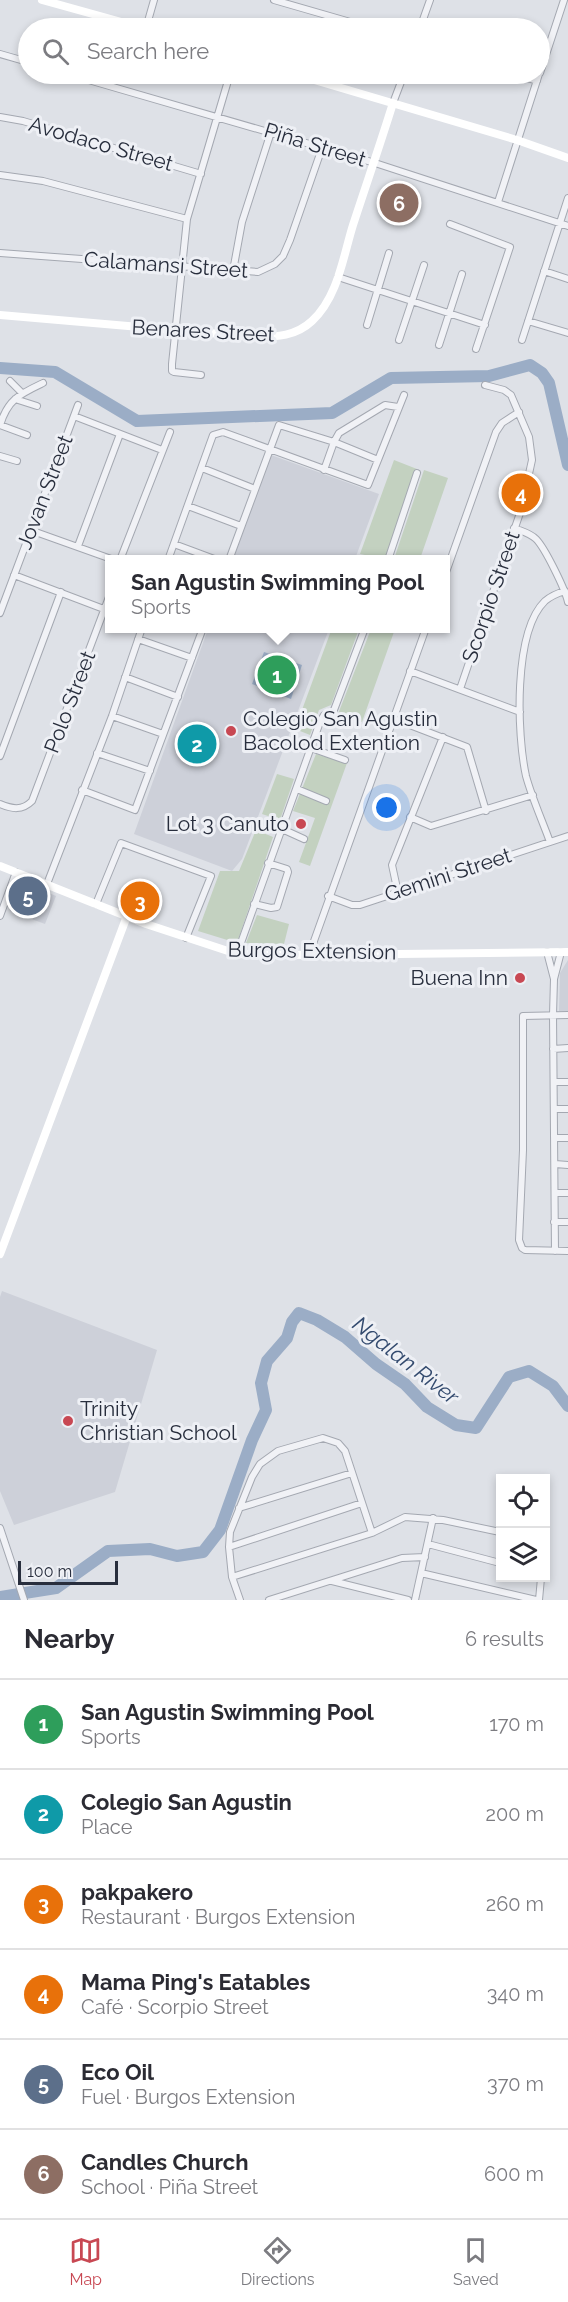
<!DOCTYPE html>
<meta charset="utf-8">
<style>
body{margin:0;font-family:Raleway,sans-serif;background:#f7f7f7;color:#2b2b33}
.controls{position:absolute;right:18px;bottom:18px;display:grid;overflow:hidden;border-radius:0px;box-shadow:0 3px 9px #0003}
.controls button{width:54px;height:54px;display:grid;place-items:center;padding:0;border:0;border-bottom:2px solid #e1e1e2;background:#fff;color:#2b2b33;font:30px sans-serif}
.scale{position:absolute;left:18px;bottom:15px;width:100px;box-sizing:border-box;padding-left:6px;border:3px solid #282e3d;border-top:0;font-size:16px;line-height:21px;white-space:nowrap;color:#282e3d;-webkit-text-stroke:4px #eef0f5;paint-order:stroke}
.you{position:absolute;left:387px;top:808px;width:21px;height:21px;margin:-15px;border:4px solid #fff;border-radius:50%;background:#1a73e8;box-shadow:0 0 0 9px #1a73e833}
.badge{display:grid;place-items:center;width:39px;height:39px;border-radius:50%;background:#c84853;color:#fff;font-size:20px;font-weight:700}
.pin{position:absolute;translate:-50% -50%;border:3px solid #fff;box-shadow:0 2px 6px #0006}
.popup{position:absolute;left:105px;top:555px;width:345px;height:78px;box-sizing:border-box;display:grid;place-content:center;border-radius:0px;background:#fff;filter:drop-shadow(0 2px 4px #0005);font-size:20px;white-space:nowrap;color:#7c7c81}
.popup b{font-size:22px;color:#2b2b33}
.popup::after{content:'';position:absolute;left:50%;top:100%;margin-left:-12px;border:12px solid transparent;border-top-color:#fff}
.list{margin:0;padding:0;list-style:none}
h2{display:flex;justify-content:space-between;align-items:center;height:78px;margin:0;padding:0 24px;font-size:26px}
h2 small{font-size:20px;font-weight:400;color:#7c7c81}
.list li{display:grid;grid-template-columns:39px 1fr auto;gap:18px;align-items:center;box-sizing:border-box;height:90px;padding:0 24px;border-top:2px solid #e1e1e2}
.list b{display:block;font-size:22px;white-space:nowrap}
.list p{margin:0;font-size:20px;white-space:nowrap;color:#7c7c81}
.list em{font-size:20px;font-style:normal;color:#7c7c81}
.icon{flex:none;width:33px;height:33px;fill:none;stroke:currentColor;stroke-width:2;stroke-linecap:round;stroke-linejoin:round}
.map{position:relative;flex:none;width:568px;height:1600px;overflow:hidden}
.search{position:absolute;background:#fff;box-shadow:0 3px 9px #0003;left:18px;right:18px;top:18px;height:66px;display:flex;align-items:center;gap:15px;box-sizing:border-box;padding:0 21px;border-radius:33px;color:#7c7c81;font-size:22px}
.sheet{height:618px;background:#fff}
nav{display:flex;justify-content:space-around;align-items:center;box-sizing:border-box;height:84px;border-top:2px solid #e1e1e2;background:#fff;font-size:16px;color:#7c7c81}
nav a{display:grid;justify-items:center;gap:3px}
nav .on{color:#c84853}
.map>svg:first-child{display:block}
.built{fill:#cdd0d9}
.green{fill:#c3d1c0}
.water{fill:#9badc6}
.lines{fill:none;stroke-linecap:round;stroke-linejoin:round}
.river{stroke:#9badc6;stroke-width:12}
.street-casing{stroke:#a4a8b1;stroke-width:8}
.street{stroke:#f1f2f6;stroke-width:6}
.secondary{stroke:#fff;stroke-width:8}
.poi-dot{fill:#c84853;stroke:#eef0f5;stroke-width:2}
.labels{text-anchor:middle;stroke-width:6;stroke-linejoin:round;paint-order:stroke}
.street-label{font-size:21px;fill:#282e3d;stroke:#eef0f5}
.poi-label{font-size:21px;fill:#282e3d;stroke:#eef0f5;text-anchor:start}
.water-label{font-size:22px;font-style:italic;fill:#344b6f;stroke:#eef0f5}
</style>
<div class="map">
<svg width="568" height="1600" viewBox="0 0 568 1600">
<rect width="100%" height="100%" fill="#dee1e7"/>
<!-- built -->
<path class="built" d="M271 455 379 494 355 559 233 560Z
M208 629H329L242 859 232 871 134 834Z
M22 882 56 896 45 924 10 911Z
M568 960V1011H559L560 973Z
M2 1291 157 1350 115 1492 14 1525 0 1491V1297Z"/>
<!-- green -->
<path class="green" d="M394 460 417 469 385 559 360 554Z
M424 470 448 478 420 559H394Z
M332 628 359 629 331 705 319 710 310 735 295 729Z
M371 629H395L362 722 338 714Z
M316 754 347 763 310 866 299 862 315 818 293 811Z
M277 774 294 779 280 820 262 814Z
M256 830 273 837 237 943 198 931 220 871H239Z
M257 915 289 924 284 944 246 943Z"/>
<!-- water -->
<path class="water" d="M264 652 302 665 291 699 252 684Z"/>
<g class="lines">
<!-- river -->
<path class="river" d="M0 368 55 372 137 421 332 413 391 378 489 376 530 365 542 373 549 383 568 465
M0 1597 56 1588 108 1551 150 1549 177 1556 203 1552 220 1530 252 1440 266 1410 261 1383 267 1361 287 1338 292 1322 299 1313 317 1320 345 1337 376 1364 405 1384 427 1407 456 1425 476 1428 509 1377 529 1371 553 1386 568 1406"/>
<defs>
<path id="street" d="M274 0 371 28
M146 28 154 0
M420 28 430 0
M0 54 28 62
M540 73 564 0
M68 74 375 163 568 226
M514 74 537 81
M393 103 404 74
M0 117 23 121 201 174
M0 175 43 181 187 219
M498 202 539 74
M450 224 510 247 476 349
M0 253 258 272 275 264 283 256 290 240 322 148
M233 271 242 222 271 132
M544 271 568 279
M338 277 485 325
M528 321 568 333
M367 325 389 253
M399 340 424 265
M522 340 568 198
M439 345 462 274
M201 375 174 372 172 371V364L187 219 230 74
M10 381 22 393
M15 399 37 406
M74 416 162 450
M0 425C8 399 20 394 43 383
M0 425 27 435
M0 456 17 461
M202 468 255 489
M324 470 334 442 339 433 385 405 398 407
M188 506 241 526
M514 528C521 531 530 533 536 539 545 548 565 589 568 602
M30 530 114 560
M174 544 217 560
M78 546 120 434
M120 560 170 432
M168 560 213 435 223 432 368 485 404 395
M229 560 279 425 334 442 378 460
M388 560 417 473
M14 575 109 611
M445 575 496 432 502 423 519 412
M0 613 78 405
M138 639 192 658
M410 671 520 712
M125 677 178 697
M460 689 521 510 532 460 529 437 511 395 504 390 485 385
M112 716 163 734
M394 719 467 747 486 811
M311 748 345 760
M97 753 150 771
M0 756 61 592
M297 789 326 801
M82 790 135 810 203 628
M0 804C12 809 22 811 32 801L109 597
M410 817 431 826 533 795
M282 829 304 839
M550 842C542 820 532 798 526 776 517 735 513 632 545 601 551 596 558 593 565 591
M47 884 112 716 142 628
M398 893 392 865 443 737
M328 896 352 905H360L568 836
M96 904 121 843 211 876 186 938
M254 904 271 908 277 907 288 872 287 869 268 863
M0 916 16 872
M547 952 554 979
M237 954 320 722 324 715 334 710 365 628
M309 955 426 628
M568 1015 523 1016V1150L519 1240 522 1248 525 1250 568 1251
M553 1049 568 1048
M554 1082H568
M554 1109H568
M554 1138H568
M555 1164 568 1165
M555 1193H568
M554 1222H568
M555 1251 553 1015 554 979 561 952
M239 1508 352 1473
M0 1528 24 1600
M428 1544 500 1563
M229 1547 362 1503
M421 1573 536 1600
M232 1577 372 1533 405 1517 443 1520 500 1532
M332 1581 408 1600
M240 1600 232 1577 229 1547 230 1532 252 1477 260 1464 278 1451 323 1438 338 1443 345 1451 372 1533
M269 1600 402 1558 425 1557
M415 1600 433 1518
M539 1600 541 1578"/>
</defs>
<!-- street casing -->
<use href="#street" class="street-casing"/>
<!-- street -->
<use href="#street" class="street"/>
<!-- secondary -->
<path class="secondary" d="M42 0 143 28
M294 74 517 140 568 158
M0 315 256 337C277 337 296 336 312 321 338 297 343 257 353 225 366 185 380 145 393 103
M0 866 146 924 237 954 309 955 568 952
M0 1254 127 916"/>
</g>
<!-- markers -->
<g class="poi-dot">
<circle cx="231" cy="731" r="6"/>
<circle cx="301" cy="824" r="6"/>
<circle cx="520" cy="978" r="6"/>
<circle cx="68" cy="1421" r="6"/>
</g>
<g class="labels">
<!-- street labels -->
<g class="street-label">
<text transform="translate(101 144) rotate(16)" y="7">Avodaco Street</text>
<text transform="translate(315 145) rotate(17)" y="7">Piña Street</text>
<text transform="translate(166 265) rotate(4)" y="7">Calamansi Street</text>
<text transform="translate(203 331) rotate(3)" y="7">Benares Street</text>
<text transform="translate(45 492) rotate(-69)" y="7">Jovan Street</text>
<text transform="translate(491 597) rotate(-71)" y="7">Scorpio Street</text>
<text transform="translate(70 702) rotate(-69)" y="7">Polo Street</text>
<text transform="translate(448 875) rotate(-18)" y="7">Gemini Street</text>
<text transform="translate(312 951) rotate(1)" y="7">Burgos Extension</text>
</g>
<!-- poi labels -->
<g class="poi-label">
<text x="243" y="726">Colegio San Agustin<tspan x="243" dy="24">Bacolod Extention</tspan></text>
<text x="289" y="831" text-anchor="end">Lot 3 Canuto</text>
<text x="508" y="985" text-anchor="end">Buena Inn</text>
<text x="80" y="1416">Trinity<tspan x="80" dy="24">Christian School</tspan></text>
</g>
<!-- water labels -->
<g class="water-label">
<text transform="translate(406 1360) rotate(38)" y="8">Ngalan River</text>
</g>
</g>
</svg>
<div class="controls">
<button><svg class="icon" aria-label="locate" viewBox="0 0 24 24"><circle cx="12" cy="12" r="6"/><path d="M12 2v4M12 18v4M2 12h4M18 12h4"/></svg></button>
<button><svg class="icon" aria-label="layers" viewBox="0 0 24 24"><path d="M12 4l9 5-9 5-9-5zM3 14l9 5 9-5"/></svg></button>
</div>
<div class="scale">100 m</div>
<div class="you"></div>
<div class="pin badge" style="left:277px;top:675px;background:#2e9e5b">1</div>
<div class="popup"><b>San Agustin Swimming Pool</b>Sports</div>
<div class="pin badge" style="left:197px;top:744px;background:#0f9aa8">2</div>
<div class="pin badge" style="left:140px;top:901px;background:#e8710a">3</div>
<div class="pin badge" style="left:521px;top:493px;background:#e8710a">4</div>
<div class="pin badge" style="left:28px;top:896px;background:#5c6f8a">5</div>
<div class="pin badge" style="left:399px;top:203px;background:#8d6e63">6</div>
<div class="search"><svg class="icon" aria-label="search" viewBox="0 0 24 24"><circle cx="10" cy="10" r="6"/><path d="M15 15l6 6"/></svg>Search here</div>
</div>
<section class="sheet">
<h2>Nearby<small>6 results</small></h2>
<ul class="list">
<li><span class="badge" style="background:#2e9e5b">1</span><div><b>San Agustin Swimming Pool</b><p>Sports</p></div><em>170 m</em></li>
<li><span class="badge" style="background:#0f9aa8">2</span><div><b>Colegio San Agustin</b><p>Place</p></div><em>200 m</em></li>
<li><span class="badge" style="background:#e8710a">3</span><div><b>pakpakero</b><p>Restaurant · Burgos Extension</p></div><em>260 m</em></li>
<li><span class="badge" style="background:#e8710a">4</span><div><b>Mama Ping's Eatables</b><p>Café · Scorpio Street</p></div><em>340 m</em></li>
<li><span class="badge" style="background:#5c6f8a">5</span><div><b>Eco Oil</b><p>Fuel · Burgos Extension</p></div><em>370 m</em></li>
<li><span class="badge" style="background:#8d6e63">6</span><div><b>Candles Church</b><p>School · Piña Street</p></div><em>600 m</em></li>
</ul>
</section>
<nav>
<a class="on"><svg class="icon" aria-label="map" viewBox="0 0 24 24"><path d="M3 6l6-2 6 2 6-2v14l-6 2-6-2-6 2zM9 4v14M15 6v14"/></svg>Map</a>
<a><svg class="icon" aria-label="directions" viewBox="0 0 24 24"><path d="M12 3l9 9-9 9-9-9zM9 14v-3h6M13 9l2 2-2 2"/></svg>Directions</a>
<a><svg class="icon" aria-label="saved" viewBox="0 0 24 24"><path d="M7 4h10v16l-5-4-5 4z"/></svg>Saved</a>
</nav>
